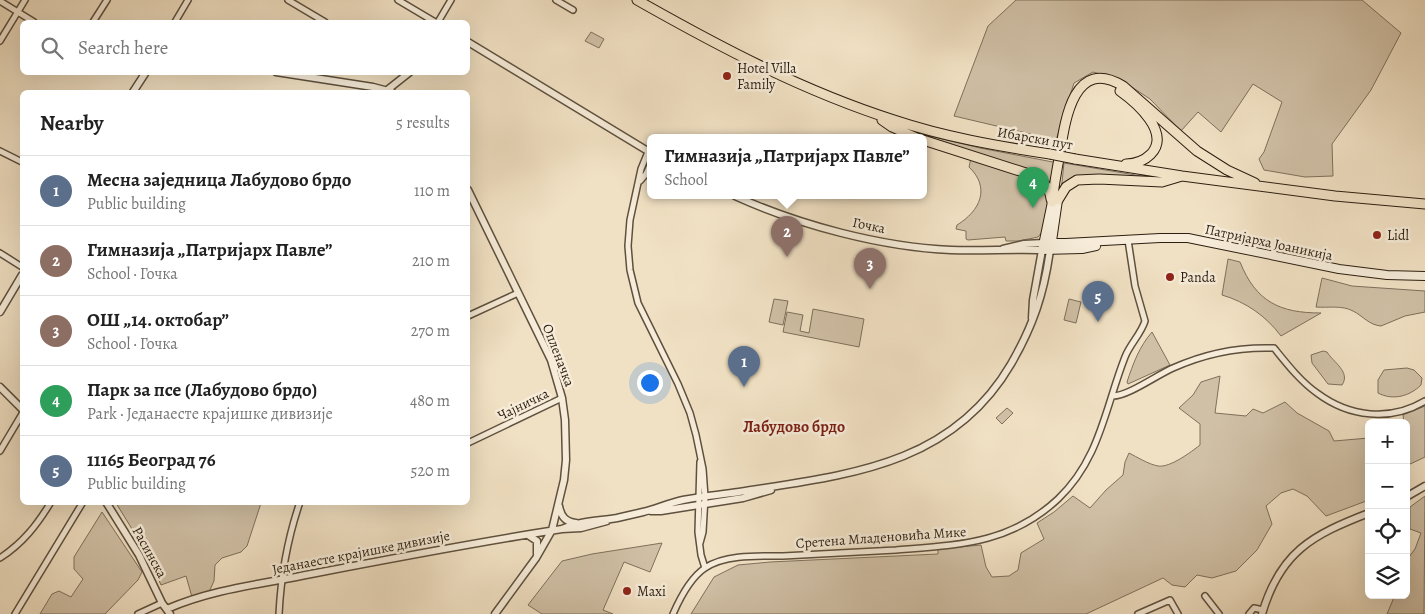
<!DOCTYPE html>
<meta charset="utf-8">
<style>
body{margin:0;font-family:Alegreya,serif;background:#f2f2f2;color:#222}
.controls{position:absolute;right:15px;bottom:15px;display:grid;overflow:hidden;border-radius:8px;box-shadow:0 5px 20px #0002}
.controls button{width:45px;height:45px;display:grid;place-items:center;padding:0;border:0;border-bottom:1px solid #e0e0e0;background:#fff;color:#222;font:25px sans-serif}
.you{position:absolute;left:649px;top:382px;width:18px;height:18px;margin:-12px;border:4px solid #fff;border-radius:50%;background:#1a73e8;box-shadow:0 0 0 8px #1a73e833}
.badge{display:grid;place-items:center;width:32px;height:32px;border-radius:50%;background:#111827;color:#fff;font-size:16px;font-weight:700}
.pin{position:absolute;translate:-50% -41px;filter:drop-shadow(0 1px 2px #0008)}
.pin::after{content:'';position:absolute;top:26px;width:18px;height:15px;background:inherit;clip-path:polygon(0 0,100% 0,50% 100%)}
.popup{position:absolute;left:647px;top:134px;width:280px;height:65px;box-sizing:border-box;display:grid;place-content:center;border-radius:8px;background:#fff;filter:drop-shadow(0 1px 4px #0005);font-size:16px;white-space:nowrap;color:#767676}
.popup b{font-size:19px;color:#222}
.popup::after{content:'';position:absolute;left:50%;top:100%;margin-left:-10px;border:10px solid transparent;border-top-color:#fff}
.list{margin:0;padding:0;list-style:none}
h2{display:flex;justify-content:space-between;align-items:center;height:65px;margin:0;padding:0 20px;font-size:21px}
h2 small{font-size:16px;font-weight:400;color:#767676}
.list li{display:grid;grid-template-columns:32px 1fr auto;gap:15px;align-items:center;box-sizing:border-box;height:70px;padding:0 20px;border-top:1px solid #e0e0e0}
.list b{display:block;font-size:19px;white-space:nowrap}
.list p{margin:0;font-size:16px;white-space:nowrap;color:#767676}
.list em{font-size:16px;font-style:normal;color:#767676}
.icon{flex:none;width:28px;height:28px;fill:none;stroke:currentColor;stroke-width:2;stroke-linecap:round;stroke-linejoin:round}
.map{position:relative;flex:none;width:1425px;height:614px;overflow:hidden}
.search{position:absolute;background:#fff;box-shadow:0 5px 20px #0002;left:20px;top:20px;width:450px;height:55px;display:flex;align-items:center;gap:12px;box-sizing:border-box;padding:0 18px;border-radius:8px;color:#767676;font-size:19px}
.panel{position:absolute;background:#fff;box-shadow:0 5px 20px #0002;left:20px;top:90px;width:450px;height:415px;border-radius:8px}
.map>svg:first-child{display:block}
.green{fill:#d0c0a6;stroke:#7e705c}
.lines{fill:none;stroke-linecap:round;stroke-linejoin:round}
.minor-casing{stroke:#5e503e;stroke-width:8}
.tertiary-casing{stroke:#5e503e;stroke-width:9}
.secondary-casing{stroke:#2d1f11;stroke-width:10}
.primary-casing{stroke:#2d1f11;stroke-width:11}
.minor{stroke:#f6ecd9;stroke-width:5}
.tertiary{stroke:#f6ecd9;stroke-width:6}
.secondary{stroke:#f6ecd9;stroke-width:8}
.primary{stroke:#f1e1c4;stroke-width:9}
.primary-bridge-casing{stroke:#2d1f11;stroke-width:11;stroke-linecap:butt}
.primary-bridge{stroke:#f1e1c4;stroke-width:9}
.poi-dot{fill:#8f2418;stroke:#f6ecd9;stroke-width:2}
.labels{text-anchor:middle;stroke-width:5;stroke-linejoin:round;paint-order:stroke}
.poi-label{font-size:14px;fill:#2d1f11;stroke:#f6ecd9;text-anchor:start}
.street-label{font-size:14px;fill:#2d1f11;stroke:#f6ecd9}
.quarter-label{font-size:16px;font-weight:bold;fill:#7a1f14;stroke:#f6ecd9}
</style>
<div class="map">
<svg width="1425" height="614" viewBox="0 0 1425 614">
<rect width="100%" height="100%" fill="#f1e1c4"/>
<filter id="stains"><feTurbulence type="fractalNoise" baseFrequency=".004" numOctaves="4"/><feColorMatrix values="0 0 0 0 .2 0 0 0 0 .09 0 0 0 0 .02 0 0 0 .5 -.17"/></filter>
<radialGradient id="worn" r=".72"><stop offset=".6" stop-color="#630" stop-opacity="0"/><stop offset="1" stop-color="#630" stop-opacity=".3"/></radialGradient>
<!-- green -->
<path class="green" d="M1016 0H1362L1401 33 1371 90 1332 144 1333 176 1305 177 1264 170 1259 159 1264 152 1282 102 1253 84 1221 132 1198 112 1181 131 1150 99 1121 80 1093 72 1074 83 1056 140 954 116 988 26Z
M591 32 604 39 599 48 585 41Z
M901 129 980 148 1058 163 1052 193 1046 184Z
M971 158 1037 180 1049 196 1042 232 1038 237 1019 241H1006L1005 237 968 240 966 239V231L956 229 957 225C980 211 991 188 969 167Z
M1064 163 1153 178 1099 177 1061 191Z
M1228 259 1240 262C1256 302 1280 313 1321 313L1281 336C1266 316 1246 302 1222 295Z
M1322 278 1352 286 1425 291V312L1405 316 1381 326C1369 325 1363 316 1353 311 1342 305 1328 308 1316 307Z
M774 299 788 301 783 325 769 322Z
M1069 299 1081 302 1076 323 1064 320Z
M813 309 864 319 859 347 783 332 787 312 803 315 800 331 809 333Z
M1152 332 1170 365 1128 384 1127 382C1133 364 1139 347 1152 332Z
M1323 351 1327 352C1333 362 1351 372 1342 385L1328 384 1312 363 1311 355Z
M1407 368 1414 370 1422 378 1421 385C1410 396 1393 401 1378 393V380L1384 370Z
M1220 376 1215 413 1246 416 1253 409 1263 413 1285 402 1297 413 1329 431 1334 441 1369 438V500L1326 516 1307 496 1293 489 1281 493 1266 506 1272 524 1257 550 1236 571 1212 578 1197 575 1185 587 1172 585 1163 578 1086 614H691L714 577 738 565 770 562 938 554V549L981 545 986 567 992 577 1009 576 1018 570 1021 553 1044 539 1037 523 1054 512 1073 496 1090 508 1106 490 1123 475 1125 462 1129 453C1137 457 1148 464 1158 466 1170 468 1191 452 1200 445V424L1179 408 1193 395 1201 382Z
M1425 406V457L1406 466V423H1404L1403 415Z
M1007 408 1013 413 1002 424 996 418Z
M1425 496 1424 614H1387L1395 595H1406V561L1415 549 1421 533 1410 529V507Z
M116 503H261L247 546 241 552 222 558 215 565 214 581 208 594 192 597 186 576 161 585 148 555Z
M102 512 142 572 138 580 105 614H40L52 594 59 591 71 597 83 579 74 569V557Z
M662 543 650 572 624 562 603 610 613 614H542L528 605 562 561 592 554Z"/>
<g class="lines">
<defs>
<path id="minor" d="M288 0 325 22
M398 0 435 22
M556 0 573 10
M0 1 34 22
M93 22 107 0
M175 22 188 0
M438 22 451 0
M0 41 25 0
M0 151 22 162
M648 152 641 169 630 220 628 246 630 270 638 303 678 384 690 413 696 435 703 469 705 497 703 532 700 543
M640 181 646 174 651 163
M0 253 22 267
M468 316 518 293
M1113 396C1128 396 1157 375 1173 368 1204 354 1238 347 1272 348H1274C1287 364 1300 381 1317 393 1349 417 1390 422 1425 401
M468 443 562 398
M0 451 22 414
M700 462 698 532 701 555 705 568
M0 558C23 543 37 525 51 502
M1205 596 1219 614
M15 614 83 502
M138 614 162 603
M279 614C281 574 287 540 300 502
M673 614C680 598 690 578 705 568 725 554 760 556 783 556 821 554 858 552 896 550 958 545 1010 544 1058 499 1100 459 1105 408 1125 357 1130 344 1141 334 1145 321L1135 286 1128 240
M1138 614 1170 600 1178 614
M1249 614 1254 608 1263 610"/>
<path id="tertiary" d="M468 42 651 153
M276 72 373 87 392 92
M386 91 410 72
M133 92 146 72
M468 190 551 360 562 398 565 420 566 460 564 480 552 530 536 558 495 614
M735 196C799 225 881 247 951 250 982 251 1012 249 1042 250L1033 300 1032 318
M1003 249 1024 244 1044 243
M0 312 22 275
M0 387 22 409
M1406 497 1425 486
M106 502 139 555 162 603 170 614
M559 506C561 516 565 522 576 523
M651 511H661L743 498 771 490
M562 529C579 521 599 521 617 518 626 516 634 514 643 512 656 509 669 503 683 500 701 496 720 495 739 492 845 475 951 467 1011 364 1033 326 1044 294 1050 250
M528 535 537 541V554
M167 609C213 589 262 584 311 574 394 558 478 542 562 529L581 528 607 521
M1262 614C1280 552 1312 535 1369 513"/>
<path id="secondary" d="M1052 202 1042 250 1082 249 1096 246
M1044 243H1066L1160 238H1188L1339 269 1387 275 1425 276
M1051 248 1058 200"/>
<path id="primary" d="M637 0C720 47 803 91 894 120 945 137 997 146 1050 154
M1120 91C1137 103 1171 133 1151 154 1144 161 1135 164 1126 164
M882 120 892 127 917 138
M923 140 1029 174C1041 179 1050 186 1051 199
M1075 159 1182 176 1335 196 1425 204
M1058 200 1066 187 1077 180 1099 179 1162 182 1182 176
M1052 202C1054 186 1057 169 1060 153 1065 120 1074 56 1123 86L1197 151 1227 170 1255 183"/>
</defs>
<!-- minor casing -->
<use href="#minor" class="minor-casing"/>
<!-- tertiary casing -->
<use href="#tertiary" class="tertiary-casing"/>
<!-- secondary casing -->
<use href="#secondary" class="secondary-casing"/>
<!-- primary casing -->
<use href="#primary" class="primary-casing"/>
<!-- minor -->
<use href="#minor" class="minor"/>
<!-- tertiary -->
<use href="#tertiary" class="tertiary"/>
<!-- secondary -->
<use href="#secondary" class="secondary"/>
<!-- primary -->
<use href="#primary" class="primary"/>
<defs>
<path id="primary-bridge" d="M1050 154 1075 159"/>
</defs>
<!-- primary-bridge casing -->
<use href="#primary-bridge" class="primary-bridge-casing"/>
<!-- primary-bridge -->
<use href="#primary-bridge" class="primary-bridge"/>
</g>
<!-- markers -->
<g class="poi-dot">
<circle cx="727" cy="76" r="5"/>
<circle cx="1377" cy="235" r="5"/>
<circle cx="1170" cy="277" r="5"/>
<circle cx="627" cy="591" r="5"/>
</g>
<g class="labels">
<!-- poi labels -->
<g class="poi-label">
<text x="737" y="73">Hotel Villa<tspan x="737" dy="16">Family</tspan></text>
<text x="1387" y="240">Lidl</text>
<text x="1180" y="282">Panda</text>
<text x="637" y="596">Maxi</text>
</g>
<!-- street labels -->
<g class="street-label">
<text transform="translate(1035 138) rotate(10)" y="5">Ибарски пут</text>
<text transform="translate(869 225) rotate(12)" y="5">Гочка</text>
<text transform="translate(1269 242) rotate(12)" y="5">Патријарха Јоаникија</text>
<text transform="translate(559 355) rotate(69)" y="5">Опленачка</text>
<text transform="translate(523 404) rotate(-26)" y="5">Чајничка</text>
<text transform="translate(881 537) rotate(-4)" y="5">Сретена Младеновића Мике</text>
<text transform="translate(150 552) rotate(61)" y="5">Расинска</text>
<text transform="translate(361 552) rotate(-11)" y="5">Једанаесте крајишке дивизије</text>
</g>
<!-- quarter labels -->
<g class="quarter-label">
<text x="794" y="432">Лабудово брдо</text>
</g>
</g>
<rect width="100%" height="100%" filter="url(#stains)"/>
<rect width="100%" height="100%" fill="url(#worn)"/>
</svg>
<div class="controls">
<button>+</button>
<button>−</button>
<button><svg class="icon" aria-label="locate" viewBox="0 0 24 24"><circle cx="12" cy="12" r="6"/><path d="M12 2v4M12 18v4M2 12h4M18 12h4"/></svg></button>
<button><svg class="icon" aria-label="layers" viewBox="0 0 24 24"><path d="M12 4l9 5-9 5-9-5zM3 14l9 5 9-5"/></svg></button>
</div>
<div class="you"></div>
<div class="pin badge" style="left:744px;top:387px;background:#5c6f8a">1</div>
<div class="pin badge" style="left:787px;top:257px;background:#8d6e63">2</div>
<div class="popup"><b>Гимназија „Патријарх Павле”</b>School</div>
<div class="pin badge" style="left:870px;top:289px;background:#8d6e63">3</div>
<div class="pin badge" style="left:1033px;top:208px;background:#2e9e5b">4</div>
<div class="pin badge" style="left:1098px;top:322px;background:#5c6f8a">5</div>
<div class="search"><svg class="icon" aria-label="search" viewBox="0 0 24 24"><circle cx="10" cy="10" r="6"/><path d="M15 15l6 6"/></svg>Search here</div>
<section class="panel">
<h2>Nearby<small>5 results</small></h2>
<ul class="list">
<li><span class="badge" style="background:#5c6f8a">1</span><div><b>Месна заједница Лабудово брдо</b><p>Public building</p></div><em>110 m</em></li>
<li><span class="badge" style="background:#8d6e63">2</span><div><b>Гимназија „Патријарх Павле”</b><p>School · Гочка</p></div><em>210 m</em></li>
<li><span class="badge" style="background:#8d6e63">3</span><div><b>ОШ „14. октобар”</b><p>School · Гочка</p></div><em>270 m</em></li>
<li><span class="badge" style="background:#2e9e5b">4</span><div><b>Парк за псе (Лабудово брдо)</b><p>Park · Једанаесте крајишке дивизије</p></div><em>480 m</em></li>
<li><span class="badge" style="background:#5c6f8a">5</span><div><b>11165 Београд 76</b><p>Public building</p></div><em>520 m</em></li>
</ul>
</section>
</div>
